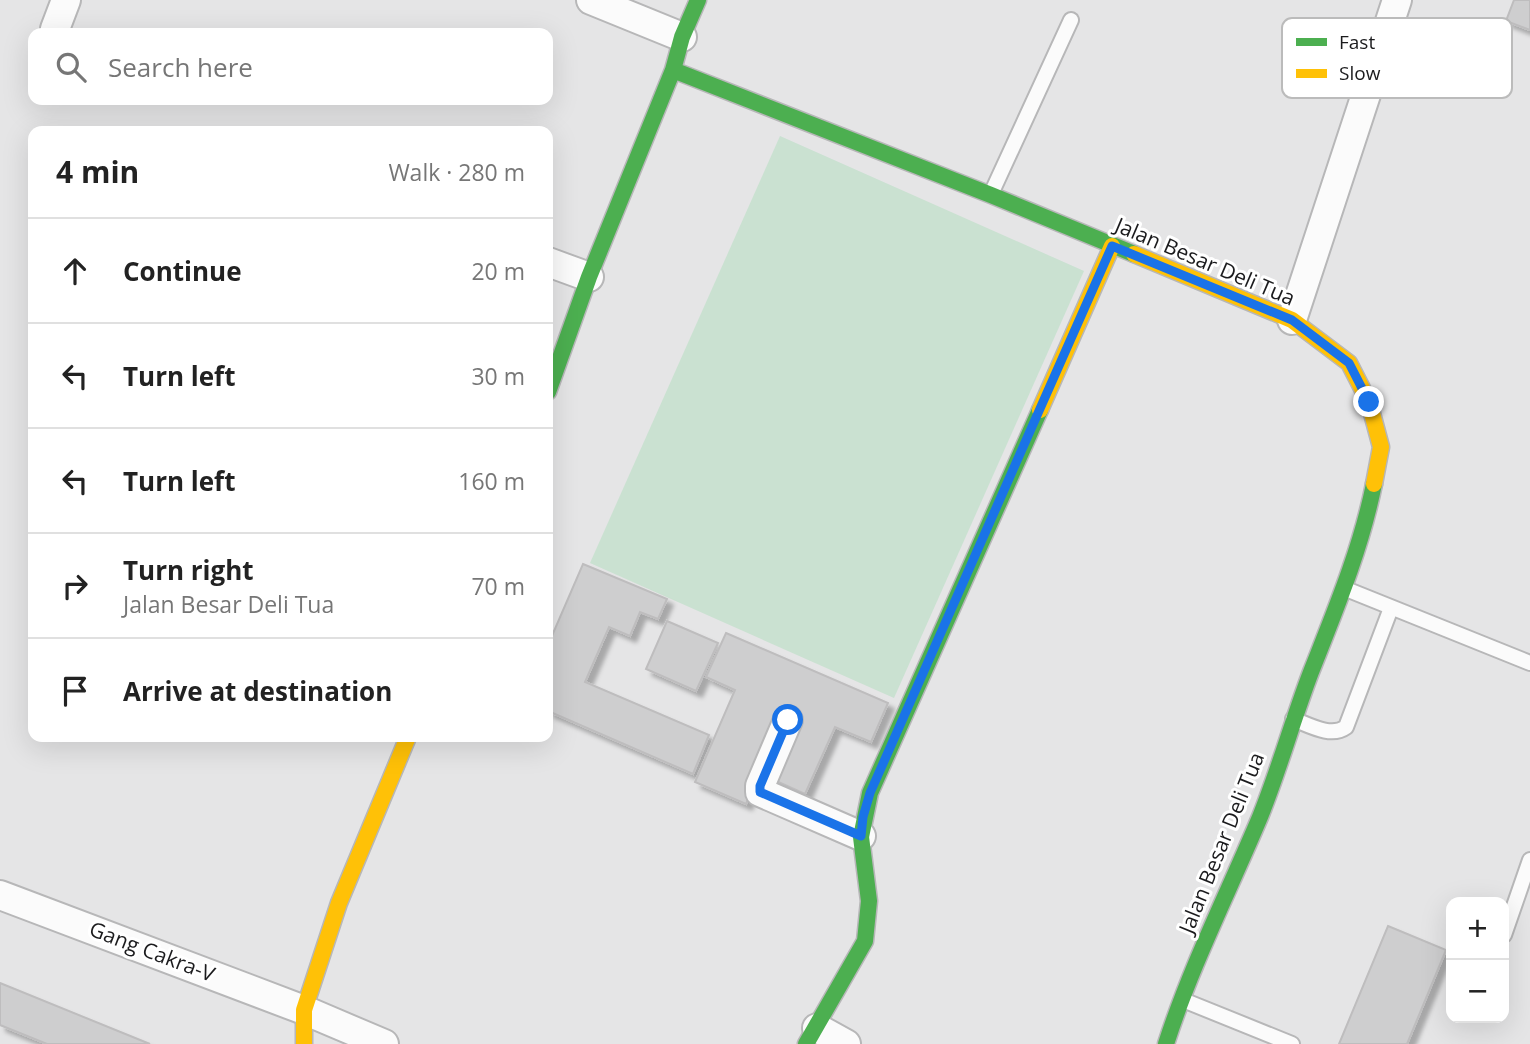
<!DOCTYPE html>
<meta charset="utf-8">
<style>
body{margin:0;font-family:"Open Sans",sans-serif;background:#f2f2f2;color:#222}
.controls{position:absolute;right:21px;bottom:21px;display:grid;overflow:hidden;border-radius:14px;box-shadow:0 7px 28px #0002}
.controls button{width:63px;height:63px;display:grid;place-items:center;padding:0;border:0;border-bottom:2px solid #e0e0e0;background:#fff;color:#222;font:35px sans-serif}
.stop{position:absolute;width:21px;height:21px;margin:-16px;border:5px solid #1a73e8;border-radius:50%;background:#fff}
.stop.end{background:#1a73e8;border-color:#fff;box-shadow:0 2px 7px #0008}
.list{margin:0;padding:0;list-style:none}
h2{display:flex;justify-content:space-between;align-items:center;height:91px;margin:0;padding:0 28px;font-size:30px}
h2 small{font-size:23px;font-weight:400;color:#767676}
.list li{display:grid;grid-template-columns:46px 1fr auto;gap:21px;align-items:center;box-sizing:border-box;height:105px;padding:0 28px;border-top:2px solid #e0e0e0}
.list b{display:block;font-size:26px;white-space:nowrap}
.list p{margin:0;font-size:23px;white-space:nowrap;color:#767676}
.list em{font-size:23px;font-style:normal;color:#767676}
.icon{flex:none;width:38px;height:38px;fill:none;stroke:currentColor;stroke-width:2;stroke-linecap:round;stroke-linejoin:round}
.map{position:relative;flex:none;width:1530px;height:1044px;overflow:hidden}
.search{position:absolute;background:#fff;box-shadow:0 7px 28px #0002;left:28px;top:28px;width:525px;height:77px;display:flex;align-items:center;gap:18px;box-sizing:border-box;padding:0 24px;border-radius:14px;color:#767676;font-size:26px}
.panel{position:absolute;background:#fff;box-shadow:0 7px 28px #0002;left:28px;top:126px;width:525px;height:616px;border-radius:14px}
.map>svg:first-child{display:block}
.green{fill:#cae1d1}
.building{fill:#cececf;stroke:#bebdbe;stroke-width:2;filter:url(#shadow)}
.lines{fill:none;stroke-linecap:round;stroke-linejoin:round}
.lane-casing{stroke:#b7b7b8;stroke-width:18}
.street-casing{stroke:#b7b7b8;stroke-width:32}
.fast-casing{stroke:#b7b7b8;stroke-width:19}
.slow-casing{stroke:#b7b7b8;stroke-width:19}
.lane{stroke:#fbfbfb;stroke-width:14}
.street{stroke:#fbfbfb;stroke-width:28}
.fast{stroke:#4caf50;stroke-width:16}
.slow{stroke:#ffc107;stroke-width:16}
.route{stroke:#1a73e8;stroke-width:9}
.labels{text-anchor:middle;stroke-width:6;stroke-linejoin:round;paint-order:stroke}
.street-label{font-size:21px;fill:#1b1b1d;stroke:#fff}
.key{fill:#fff;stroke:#bbb;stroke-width:2}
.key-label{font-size:19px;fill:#1b1b1d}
</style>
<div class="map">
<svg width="1530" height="1044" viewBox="0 0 1530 1044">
<defs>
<filter id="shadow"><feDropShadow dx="6" dy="6" stdDeviation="2" flood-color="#0004"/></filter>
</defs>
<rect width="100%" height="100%" fill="#e5e5e6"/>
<!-- green -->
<path class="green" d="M780 136 1084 271 894 698 590 563Z"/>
<!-- building -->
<path class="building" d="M1514 0H1530V30L1506 21Z
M583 564 667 599 658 619 640 612 630 636 609 627 585 682 709 735 693 774 548 711V645Z
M667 621 718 643 696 691 646 669Z
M726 633 888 703 871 742 835 727 805 794 776 781 802 720 786 713 746 804 695 782 735 690 706 677Z
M1388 926 1446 950 1407 1044H1339Z
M0 983 150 1044H47L0 1025Z"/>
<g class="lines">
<defs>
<path id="lane" d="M991 194 1071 20
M1346 589 1530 663
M1293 719C1309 725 1331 738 1346 727L1391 608
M1504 935 1530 860
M1183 1000 1292 1044"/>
<path id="street" d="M591 0 682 37
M55 29 66 0
M548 262 589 277
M1292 320 1397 0
M788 720 760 786V792L861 836
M0 895 304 1010 384 1044
M817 1028 846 1044"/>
<path id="fast" d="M673 70 991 195 1134 254
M548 392 589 277 673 70 682 37 698 0
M806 1044 865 941 869 901 861 837 870 793 1040 410
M1166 1044C1191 966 1228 893 1260 817 1279 770 1293 719 1311 672 1335 611 1361 549 1374 484"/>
<path id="slow" d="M1134 254 1292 320 1349 363 1369 402 1381 447 1374 484
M1040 410 1112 246
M304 1044V1010L339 903 408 737"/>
</defs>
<!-- lane casing -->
<use href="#lane" class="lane-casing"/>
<!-- street casing -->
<use href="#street" class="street-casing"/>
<!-- fast casing -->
<use href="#fast" class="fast-casing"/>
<!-- slow casing -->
<use href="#slow" class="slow-casing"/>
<!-- lane -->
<use href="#lane" class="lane"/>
<!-- street -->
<use href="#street" class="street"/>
<!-- fast -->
<use href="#fast" class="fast"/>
<!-- slow -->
<use href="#slow" class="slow"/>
</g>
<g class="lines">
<!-- route -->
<path class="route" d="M788 720 760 786V792L861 836 863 817 870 793 1112 246 1292 320 1349 363 1369 402"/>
</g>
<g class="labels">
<!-- street labels -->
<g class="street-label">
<text transform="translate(1205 262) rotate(23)" y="7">Jalan Besar Deli Tua</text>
<text transform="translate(1222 843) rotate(-68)" y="7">Jalan Besar Deli Tua</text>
<text transform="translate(152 952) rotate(21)" y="7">Gang Cakra-V</text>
</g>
</g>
<!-- legend -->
<rect x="1282" y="18" width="230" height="80" rx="10" class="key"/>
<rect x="1296" y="38" width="31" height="8" fill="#4caf50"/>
<rect x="1296" y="69" width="31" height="9" fill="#ffc107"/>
<g class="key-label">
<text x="1339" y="49">Fast</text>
<text x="1339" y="80">Slow</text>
</g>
</svg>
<div class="controls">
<button>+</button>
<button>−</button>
</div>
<div class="stop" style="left:788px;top:720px"></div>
<div class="stop end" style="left:1369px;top:402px"></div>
<div class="search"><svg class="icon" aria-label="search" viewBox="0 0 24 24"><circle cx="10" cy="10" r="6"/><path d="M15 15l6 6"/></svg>Search here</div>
<section class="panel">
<h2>4 min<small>Walk · 280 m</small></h2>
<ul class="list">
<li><svg class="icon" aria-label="ahead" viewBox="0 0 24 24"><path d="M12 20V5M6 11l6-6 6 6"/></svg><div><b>Continue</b></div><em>20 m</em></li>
<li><svg class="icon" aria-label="left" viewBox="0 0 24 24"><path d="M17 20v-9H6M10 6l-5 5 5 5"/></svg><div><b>Turn left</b></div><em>30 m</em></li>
<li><svg class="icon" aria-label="left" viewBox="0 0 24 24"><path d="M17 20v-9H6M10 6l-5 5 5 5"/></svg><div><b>Turn left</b></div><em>160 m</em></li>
<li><svg class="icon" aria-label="right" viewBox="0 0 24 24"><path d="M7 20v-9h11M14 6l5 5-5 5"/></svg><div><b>Turn right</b><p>Jalan Besar Deli Tua</p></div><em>70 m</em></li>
<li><svg class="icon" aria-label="arrive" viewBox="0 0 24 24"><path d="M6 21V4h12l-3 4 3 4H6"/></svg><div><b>Arrive at destination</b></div></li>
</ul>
</section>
</div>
